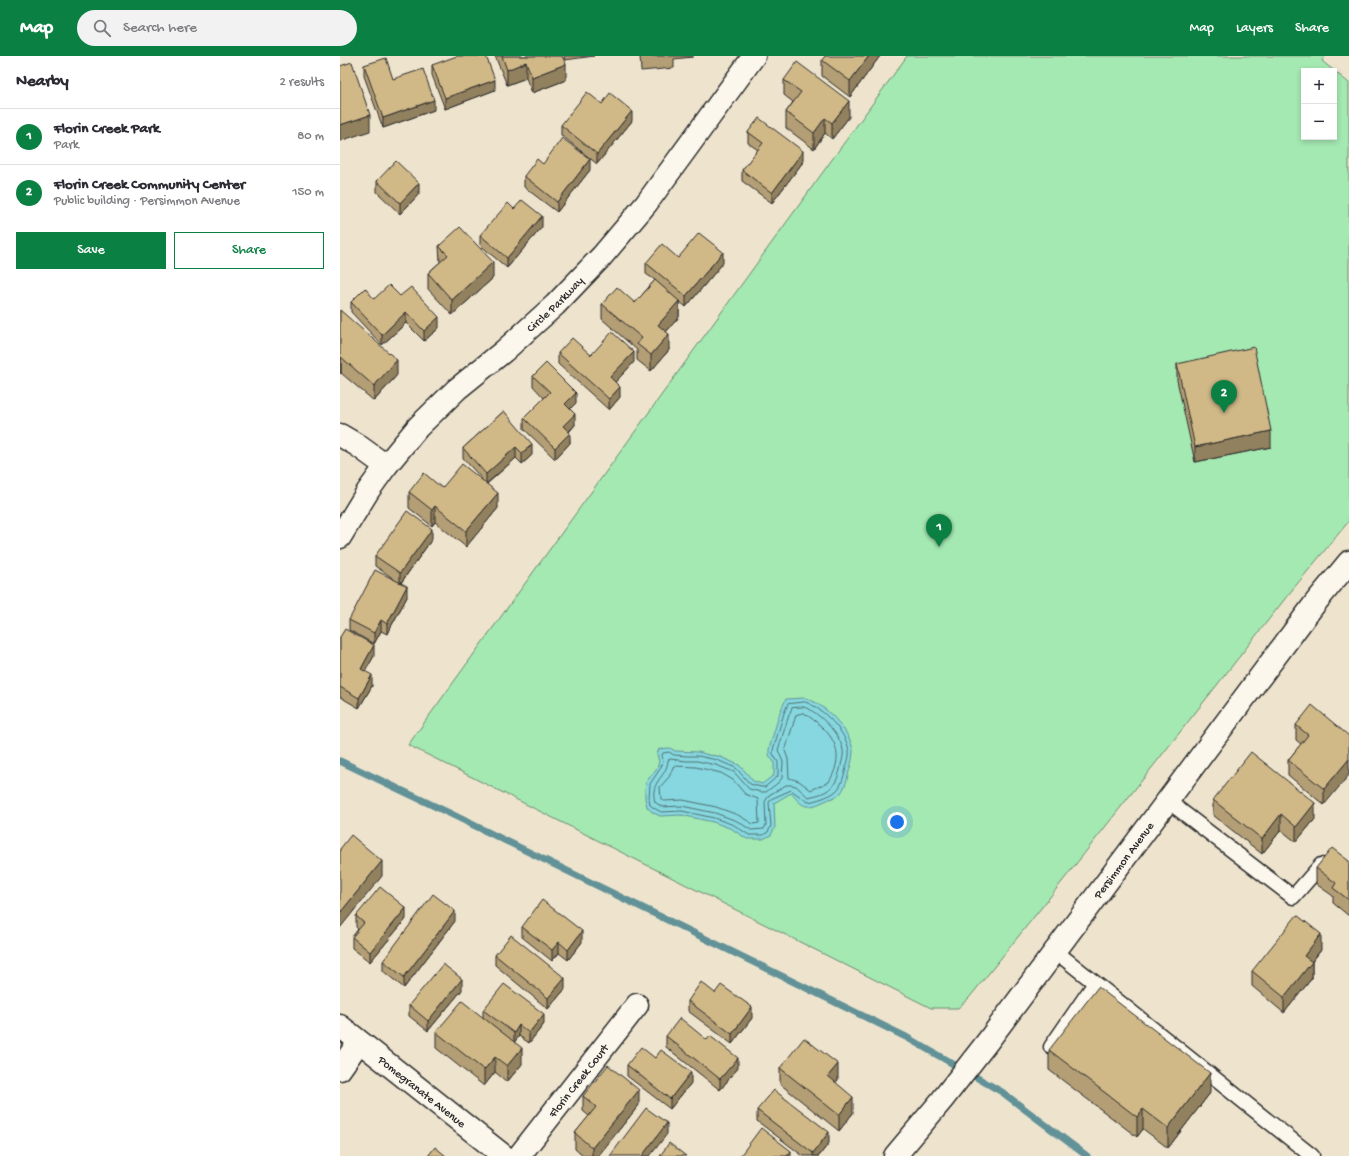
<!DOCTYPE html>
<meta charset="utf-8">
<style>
body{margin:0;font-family:"Gochi Hand",sans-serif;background:#f2f2f3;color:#2b2b33}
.controls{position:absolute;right:12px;top:12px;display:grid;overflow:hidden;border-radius:0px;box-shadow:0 2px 6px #0003}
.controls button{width:36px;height:36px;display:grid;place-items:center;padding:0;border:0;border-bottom:1px solid #e1e1e2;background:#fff;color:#2b2b33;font:20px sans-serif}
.you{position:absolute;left:557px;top:766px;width:14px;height:14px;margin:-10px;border:3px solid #fff;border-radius:50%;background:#1a73e8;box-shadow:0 0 0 6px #1a73e833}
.badge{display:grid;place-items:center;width:26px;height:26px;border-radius:50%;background:#0b8043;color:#fff;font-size:13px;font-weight:700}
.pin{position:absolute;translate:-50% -33px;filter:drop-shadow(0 1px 2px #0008)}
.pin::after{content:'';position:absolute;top:21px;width:14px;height:12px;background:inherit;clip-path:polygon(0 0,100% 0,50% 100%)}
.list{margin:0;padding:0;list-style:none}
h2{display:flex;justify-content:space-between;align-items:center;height:52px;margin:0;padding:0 16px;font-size:17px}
h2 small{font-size:13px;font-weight:400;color:#7c7c81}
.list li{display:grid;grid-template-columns:26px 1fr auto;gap:12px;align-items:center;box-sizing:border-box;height:56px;padding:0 16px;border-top:1px solid #e1e1e2}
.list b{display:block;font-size:15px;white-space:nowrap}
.list p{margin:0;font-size:13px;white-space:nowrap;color:#7c7c81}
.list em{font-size:13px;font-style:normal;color:#7c7c81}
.actions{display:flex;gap:8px;padding:12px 16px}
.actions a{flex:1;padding:9px 0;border:1px solid #0b8043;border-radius:0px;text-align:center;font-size:14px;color:#0b8043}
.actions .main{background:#0b8043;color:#fff}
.icon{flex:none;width:22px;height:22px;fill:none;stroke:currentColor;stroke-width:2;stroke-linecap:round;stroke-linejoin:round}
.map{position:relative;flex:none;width:1009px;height:1100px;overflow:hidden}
header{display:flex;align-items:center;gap:24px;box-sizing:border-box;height:56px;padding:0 20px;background:#0b8043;color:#fff}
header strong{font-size:19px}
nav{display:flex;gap:22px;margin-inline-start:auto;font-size:14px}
.search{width:280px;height:36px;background:#f2f2f3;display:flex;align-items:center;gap:10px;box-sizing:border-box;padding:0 14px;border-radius:22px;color:#7c7c81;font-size:15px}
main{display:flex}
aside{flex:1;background:#fff}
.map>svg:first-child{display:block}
.green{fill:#a4e8b2;stroke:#688a6e;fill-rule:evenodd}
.water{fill:#86d7df;stroke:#629297}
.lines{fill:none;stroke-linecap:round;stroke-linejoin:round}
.shore{stroke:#4f7073;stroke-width:1}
.stream{stroke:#629297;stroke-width:7}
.lane-casing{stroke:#2b2b2b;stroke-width:17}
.street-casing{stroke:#2b2b2b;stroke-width:25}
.lane{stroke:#fbf7ec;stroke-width:14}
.street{stroke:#fbf7ec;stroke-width:22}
.wall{fill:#b39e74;stroke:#2b2b2b}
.shaded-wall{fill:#92815e;stroke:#2b2b2b}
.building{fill:#d0b887;stroke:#2b2b2b}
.labels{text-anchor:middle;stroke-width:3;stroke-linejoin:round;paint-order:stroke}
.street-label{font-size:12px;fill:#2b2b2b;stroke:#fbf7ec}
</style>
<header>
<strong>Map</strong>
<div class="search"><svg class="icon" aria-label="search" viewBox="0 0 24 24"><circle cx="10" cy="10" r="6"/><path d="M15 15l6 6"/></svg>Search here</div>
<nav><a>Map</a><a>Layers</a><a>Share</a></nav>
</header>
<main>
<aside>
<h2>Nearby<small>2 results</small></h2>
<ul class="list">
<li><span class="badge">1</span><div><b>Florin Creek Park</b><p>Park</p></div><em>80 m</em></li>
<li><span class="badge">2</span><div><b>Florin Creek Community Center</b><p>Public building · Persimmon Avenue</p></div><em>150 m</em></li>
</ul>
<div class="actions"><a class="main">Save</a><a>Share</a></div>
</aside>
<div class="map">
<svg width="1009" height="1100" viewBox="0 0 1009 1100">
<rect width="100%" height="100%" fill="#eee4ce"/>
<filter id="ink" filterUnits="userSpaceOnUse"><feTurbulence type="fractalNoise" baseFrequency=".025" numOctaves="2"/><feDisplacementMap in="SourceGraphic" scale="8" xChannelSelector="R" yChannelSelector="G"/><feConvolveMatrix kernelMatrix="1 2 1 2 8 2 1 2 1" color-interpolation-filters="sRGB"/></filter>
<g filter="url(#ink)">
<!-- green -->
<path class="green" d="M567 0H985L982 5 1009 27V465L948 539 710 841 629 942 618 952H591L68 689ZM964 15H994V81H964Z"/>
<!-- water -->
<path class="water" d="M465 642C484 647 511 675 513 695 513 703 510 712 508 719 507 725 504 734 499 739 496 741 489 743 485 745 480 747 473 751 467 750 461 750 455 741 451 737L434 747 435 771 431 779 423 783H407L392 773 373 766 341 759 320 760 312 756 307 751 305 742V734L306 726 317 712 319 706 317 698 319 693 330 692 335 695 358 696 369 699 378 700 399 709 404 714 413 725 422 728 434 719V706L429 699V693L440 656 446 643Z"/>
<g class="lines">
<!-- shore -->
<path class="shore" d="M465 646C482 651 507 677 509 695 510 701 506 710 505 716 503 722 501 731 496 735 491 740 475 745 468 746L451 734 431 743 429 747 431 770 428 776 423 779H409L394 769 374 762 342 755 321 756 314 752 310 749 309 742 310 728 320 713 323 706 322 699 323 697 329 696 334 699 347 700H358L377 704 396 712 410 728 421 731H425L438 720V706L433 698V694L444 657 448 648Z
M464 651C479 656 500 678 503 694 504 699 502 704 501 709 497 730 490 737 468 741L456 730 451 729H446L429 739 425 746 426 769 424 773 411 774 397 765 375 757 342 750 322 751 315 746C309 725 327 722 328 704L330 703 346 705H357L376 709 394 716 409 733 421 736H426L439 726 442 722 443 706 438 694 449 659 452 652Z
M464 657C491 675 508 694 489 726L471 734 459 725 449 722 448 703 445 695 456 659Z
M334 710 356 711 381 717 393 724 405 738 418 743 419 767 413 768 398 759 376 751 343 744 324 745 321 743 320 731 329 721Z"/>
<!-- stream -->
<path class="stream" d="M0 705 109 757 566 981 662 1036 747 1100"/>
<defs>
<path id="lane" d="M828 745 953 841 981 809
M715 895 972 1100
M711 991 755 927"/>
<g id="street">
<path d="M0 379 17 389 46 410"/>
<path id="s1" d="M0 481 28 435 46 410 78 371 117 333 164 295 215 249 262 200 306 148 414 0"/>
<path id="s2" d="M0 970 164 1100"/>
<path d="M0 1013 19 986"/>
<path id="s3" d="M179 1100 297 949"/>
<path id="s4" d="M555 1100 602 1044 648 985 976 546 1009 506"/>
</g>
</defs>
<!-- lane casing -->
<use href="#lane" class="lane-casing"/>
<!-- street casing -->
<use href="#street" class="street-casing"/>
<!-- lane -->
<use href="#lane" class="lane"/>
<!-- street -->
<use href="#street" class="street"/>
</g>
<!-- wall -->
<path class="wall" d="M155 0H222L226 24 192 37 186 22 167 29Z
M224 0H254L225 4Z
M300 0H353V1L334 3V12L301 15Z
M540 0 510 41 482 20V4Z
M24 9 53 23 94 54 43 72 24 20Z
M92 9 155 34 105 53 92 19Z
M444 24 509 61 492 83 485 77 474 93 446 72V56L453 46 444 39Z
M262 48 292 65 257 108 221 79V69Z
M408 76 463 106 432 147 402 125V114L418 94 408 87Z
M203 108 250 114 217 156 184 131V120Z
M37 125 79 138 60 158 37 136Z
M202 171 167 212 140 189V179Z
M99 190 153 222 112 259 88 233V217L100 206Z
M338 202 383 207 346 251 339 245V261L326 276 329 294 311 315 297 304V294L262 263V248L295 247 315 224 306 218V207Z
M60 240 99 272 84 285 66 267 42 289 11 256V246Z
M0 254 57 319 34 345 1 317Z
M218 297 251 299 294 306 275 326 280 341 269 354 218 308Z
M837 308 931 391 855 406 837 324Z
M193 320 236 347 230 353 235 369 229 376 230 387 215 403 184 373V362L204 342 193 330Z
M164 355 192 399 182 408 176 402 147 428 158 452 126 491 95 466 92 470 69 452V436L102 432 142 423 123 402V392Z
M92 483 61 527 67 541 47 578 41 575 34 588 9 574V564L54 523 35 510V500Z
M0 581 34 600 25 615 32 630 19 652 0 641Z
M956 669 1009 680 984 749 948 719V704L961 688 956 684Z
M873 744 975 763 956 786 941 774 922 798 873 759Z
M1009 805V860L993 847V840L976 828V812Z
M16 860 66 863 30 906 12 892V881L18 873 16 871Z
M115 865 64 932 43 915V905Z
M182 871 242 886 228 904 219 897 212 905 182 881Z
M981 894 972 906V922L944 957 912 930V915Z
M155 899 225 933 208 953 155 909Z
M122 934 88 975 69 960V949Z
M375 937 412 962 392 988 348 955V945Z
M143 954 204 968 189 987 179 980 174 986 182 1008 167 1026 155 1016 144 1030 96 992V976L143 962Z
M326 980 398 1012 380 1034 326 991Z
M709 994 870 1037 828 1092 803 1073 797 1081 709 1014Z
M315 1002 351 1027 330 1053 287 1020V1009Z
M440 1012 498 1024 495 1026 513 1057 499 1075 440 1028Z
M243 1040 299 1049 258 1100H243L235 1093V1077L249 1060 243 1055Z
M417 1054 489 1087 479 1100H463L417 1065Z"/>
<!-- shaded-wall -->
<path class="shaded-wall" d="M529 0H540L510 41V25Z
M186 6V22L167 29V14Z
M226 8V24L192 37V21Z
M155 24V34L105 53V42Z
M94 44V54L43 72V62Z
M509 45V61L492 83V67Z
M292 55V65L257 108V98Z
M30 59V75L0 85V69Z
M485 62V77L474 93V77Z
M463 95V106L432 147V137Z
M250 103V114L217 156V146Z
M79 127V138L60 158V147Z
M202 160V171L167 212V202Z
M383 196V207L346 251V240Z
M153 206V222L112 259V244Z
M339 245V261L318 285V269Z
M66 256V267L42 289V279Z
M99 261V272L84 285V275Z
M329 278V294L311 315V299Z
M294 296V306L270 332V321Z
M1 301V317L0 318V302Z
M57 304V319L34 345V330Z
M280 331V341L269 354V343Z
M236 337V347L225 358V348Z
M235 358V369L223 381V370Z
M931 375V391L855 406V391Z
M230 377V387L215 403V392Z
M192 388V399L182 408V397Z
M176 391V402L146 428V418Z
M158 437V452L126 491V475Z
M95 450V466L92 470V454Z
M92 473V483L60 528V517Z
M67 530V541L47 578V568Z
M41 564V575L34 588V577Z
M34 589V600L21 623V613Z
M32 619V630L19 652V642Z
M1009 703V719L984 749V733Z
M975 747V763L956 786V771Z
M941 758V774L922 798V783Z
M42 805V820L0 872V857Z
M66 852V863L30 906V896Z
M115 855V865L64 932V921Z
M242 875V886L228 904V894Z
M981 878V894L964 915V900Z
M219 886V897L212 905V894Z
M972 906V922L944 957V941Z
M225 922V933L208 953V942Z
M122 923V934L88 975V965Z
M412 951V962L392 988V978Z
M204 958V968L189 987V977Z
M179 969V980L174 987V977Z
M182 992V1008L167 1026V1010Z
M155 1001V1016L144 1030V1014Z
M398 1002V1012L380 1034V1023Z
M498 1008V1024L488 1036V1020Z
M351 1016V1027L330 1053V1043Z
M870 1017V1037L828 1092V1072Z
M299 1034V1049L258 1100H252V1092Z
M513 1041V1057L499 1075V1059Z
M803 1053V1073L797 1081V1061Z
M327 1067V1078L310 1100H302Z
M489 1076V1087L479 1100H473V1097Z
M451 1095V1100H447Z"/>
<!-- building -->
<path class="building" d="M117 0H146L155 24 105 42 92 9Z
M162 0H222L226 8 192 21 186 6 167 14Z
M485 0H529L510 25 482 4Z
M46 2 53 23 83 13 94 44 43 62 24 9Z
M12 6 30 59 0 69V10Z
M457 6 509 45 492 67 485 62 474 77 446 56 461 36 444 24Z
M247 36 262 48 270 37 292 55 257 98 221 69Z
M419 62 463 95 432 137 402 114 423 87 408 76Z
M222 82 250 103 217 146 184 120 197 103 203 108Z
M56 105 79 127 60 147 37 125Z
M182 144 202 160 167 202 140 179 168 147 174 153Z
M120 171 153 206 112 244 88 217 108 199 99 190Z
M359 177 383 196 346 240 306 207 322 188 338 202Z
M315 224 339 245 318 269 329 278 311 299 297 288 302 282 262 248 277 231 295 247Z
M49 229 60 240 71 231 99 261 84 275 66 256 42 279 11 246 25 232 34 243Z
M0 254 57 304 34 330 1 301 0 302Z
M272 276 294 296 270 321 280 331 269 343 218 297 232 282 251 299Z
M914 291 931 375 855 391 837 308Z
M206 307 236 337 225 348 235 358 223 370 230 377 215 392 184 362 210 336 193 320Z
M164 355 192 388 182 397 176 391 146 418 123 392Z
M122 408 158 437 126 475 95 450 92 454 69 436 84 417 102 432Z
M67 455 92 473 60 517 35 500Z
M35 514 67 530 47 568 41 564 34 577 9 564Z
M5 573 34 589 21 613 32 619 19 642 0 631V581Z
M972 649 1009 680V703L984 733 948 704 968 679 956 669Z
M911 696 975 747 956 771 941 758 922 783 873 744Z
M11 779 42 805 0 857V793Z
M992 792 1009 805V844L993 832 996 827 976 812Z
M40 831 66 852 30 896 12 881 24 867 16 860Z
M93 838 115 855 64 921 43 905Z
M202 844 242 875 228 894 219 886 212 894 182 871Z
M957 859 981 878 964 900 972 906 944 941 912 915Z
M171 879 225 922 208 942 155 899Z
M103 908 122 923 88 965 69 949Z
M361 926 375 937 381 929 412 951 392 978 348 945Z
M164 928 204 958 189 977 179 969 174 977 143 954Z
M758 931 870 1017 828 1072 803 1053 797 1061 709 994Z
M122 945 182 992 167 1010 155 1001 144 1014 96 976Z
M340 962 367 984 370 980 398 1002 380 1023 326 980Z
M464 982 498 1008 488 1020 513 1041 499 1059 440 1012Z
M301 991 315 1002 321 994 351 1016 330 1043 287 1009Z
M268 1009 299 1034 252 1092 235 1077 256 1051 243 1040Z
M434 1034 489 1076 473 1097 417 1054Z
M306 1052 327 1067 302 1100H270Z
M421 1072 451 1095 447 1100H400Z
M329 1087 346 1100H320Z
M95 1091 106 1100H88Z"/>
</g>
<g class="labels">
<!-- street labels -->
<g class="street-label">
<text dy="4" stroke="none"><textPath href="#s1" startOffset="319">Circle Parkway</textPath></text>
<text dy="4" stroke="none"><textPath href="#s4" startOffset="374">Persimmon Avenue</textPath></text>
<text dy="4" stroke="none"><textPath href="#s3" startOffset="96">Florin Creek Court</textPath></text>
<text dy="4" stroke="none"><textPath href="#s2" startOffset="105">Pomegranate Avenue</textPath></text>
</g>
</g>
</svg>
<div class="controls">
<button>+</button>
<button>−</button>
</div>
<div class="you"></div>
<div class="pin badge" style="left:599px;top:491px">1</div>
<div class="pin badge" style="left:884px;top:357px">2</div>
</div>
</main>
